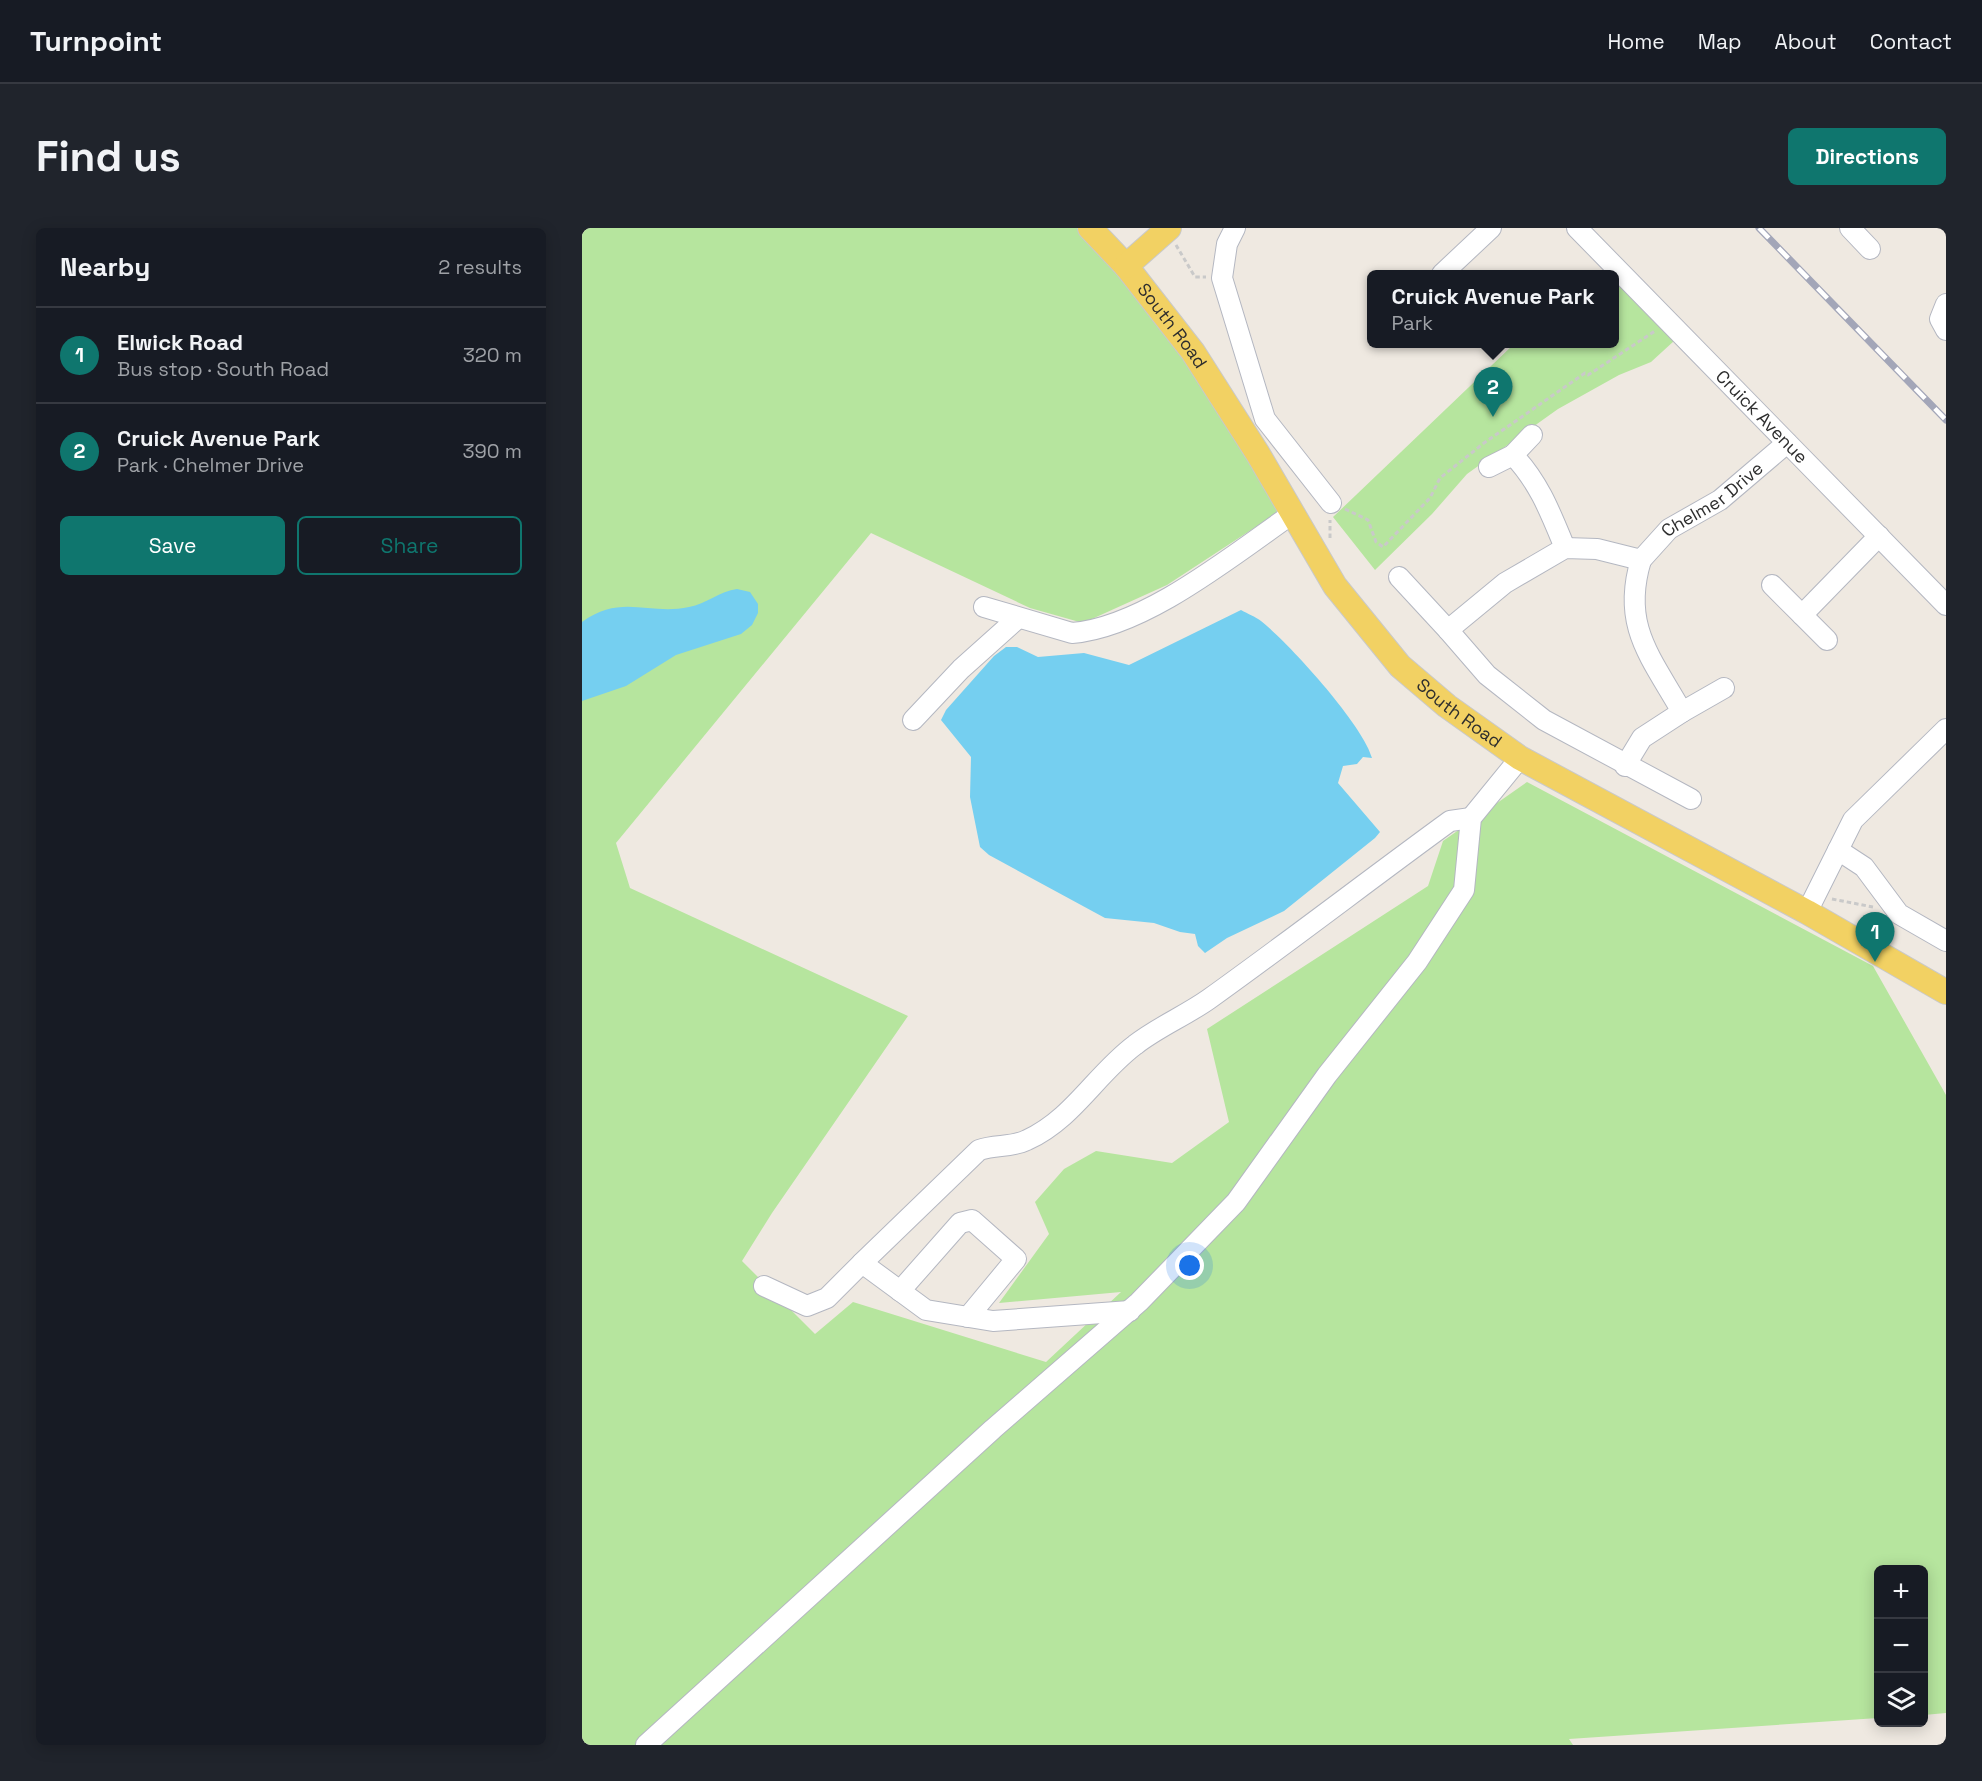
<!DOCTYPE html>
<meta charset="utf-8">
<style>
body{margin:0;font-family:"Space Grotesk",sans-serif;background:#20242c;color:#f1f3f6}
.controls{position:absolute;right:18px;bottom:18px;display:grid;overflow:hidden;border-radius:9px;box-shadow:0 3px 15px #0003}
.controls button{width:54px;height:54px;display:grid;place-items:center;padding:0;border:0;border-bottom:2px solid #363941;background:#171b24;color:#f1f3f6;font:30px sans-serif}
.you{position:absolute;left:608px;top:1038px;width:21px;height:21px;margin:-15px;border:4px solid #fff;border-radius:50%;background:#1a73e8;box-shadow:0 0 0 9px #1a73e833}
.badge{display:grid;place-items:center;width:39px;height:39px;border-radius:50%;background:#0f766e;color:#fff;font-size:20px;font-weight:700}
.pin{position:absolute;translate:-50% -50px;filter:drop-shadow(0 2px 3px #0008)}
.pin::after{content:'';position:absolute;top:32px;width:21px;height:18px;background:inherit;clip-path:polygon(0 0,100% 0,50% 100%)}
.popup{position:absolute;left:785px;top:42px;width:252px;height:78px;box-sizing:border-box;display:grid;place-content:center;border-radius:9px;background:#171b24;filter:drop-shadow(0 2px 4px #0005);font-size:20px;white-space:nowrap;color:#9ea1a6}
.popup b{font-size:22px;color:#f1f3f6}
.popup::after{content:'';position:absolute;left:50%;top:100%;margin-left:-12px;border:12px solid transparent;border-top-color:#171b24}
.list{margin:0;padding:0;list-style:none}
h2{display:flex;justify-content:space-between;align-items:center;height:78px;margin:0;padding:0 24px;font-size:26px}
h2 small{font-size:20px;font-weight:400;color:#9ea1a6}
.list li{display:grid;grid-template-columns:39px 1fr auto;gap:18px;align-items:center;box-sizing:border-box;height:96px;padding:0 24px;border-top:2px solid #363941}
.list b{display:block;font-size:22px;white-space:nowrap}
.list p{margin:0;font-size:20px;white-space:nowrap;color:#9ea1a6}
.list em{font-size:20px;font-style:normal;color:#9ea1a6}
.actions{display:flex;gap:12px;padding:18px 24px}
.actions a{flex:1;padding:14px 0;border:2px solid #0f766e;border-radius:9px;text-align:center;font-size:21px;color:#0f766e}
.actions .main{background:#0f766e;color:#fff}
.icon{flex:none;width:33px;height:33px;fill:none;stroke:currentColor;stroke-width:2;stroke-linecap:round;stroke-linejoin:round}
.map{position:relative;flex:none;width:1364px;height:1517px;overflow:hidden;border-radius:9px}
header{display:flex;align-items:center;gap:36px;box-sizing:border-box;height:84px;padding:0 30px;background:#171b24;border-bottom:2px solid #363941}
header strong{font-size:28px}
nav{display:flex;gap:33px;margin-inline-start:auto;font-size:21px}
.intro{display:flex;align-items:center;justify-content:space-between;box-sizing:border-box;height:144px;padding:0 36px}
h1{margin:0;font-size:42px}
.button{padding:15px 27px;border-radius:9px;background:#0f766e;color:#fff;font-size:21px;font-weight:700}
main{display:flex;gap:36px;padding:0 36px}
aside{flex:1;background:#171b24;border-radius:9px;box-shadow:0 3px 15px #0003}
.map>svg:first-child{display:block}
.green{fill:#b6e59e}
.water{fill:#75cff0}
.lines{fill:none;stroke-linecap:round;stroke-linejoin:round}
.minor-casing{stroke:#b4b7c1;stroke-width:22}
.major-casing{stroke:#c9c9c9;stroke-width:26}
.path{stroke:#c9c9c9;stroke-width:3;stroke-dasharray:4.5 3;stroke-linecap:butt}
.minor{stroke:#fff;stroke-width:20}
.major{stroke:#f2d163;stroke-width:24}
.rail-casing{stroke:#a3a6b8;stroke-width:7}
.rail{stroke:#fff;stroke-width:4.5;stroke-dasharray:14;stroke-linecap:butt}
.labels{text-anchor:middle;stroke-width:4.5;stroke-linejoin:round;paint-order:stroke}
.street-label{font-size:18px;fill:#2e2e2e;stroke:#fff}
</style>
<header>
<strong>Turnpoint</strong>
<nav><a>Home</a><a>Map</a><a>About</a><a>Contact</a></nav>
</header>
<div class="intro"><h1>Find us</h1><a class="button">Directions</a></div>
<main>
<aside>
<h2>Nearby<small>2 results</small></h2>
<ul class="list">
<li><span class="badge">1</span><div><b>Elwick Road</b><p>Bus stop · South Road</p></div><em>320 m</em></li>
<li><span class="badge">2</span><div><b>Cruick Avenue Park</b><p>Park · Chelmer Drive</p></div><em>390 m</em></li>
</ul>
<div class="actions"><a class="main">Save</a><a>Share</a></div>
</aside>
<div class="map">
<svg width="1364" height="1517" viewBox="0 0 1364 1517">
<rect width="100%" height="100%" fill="#efe9e1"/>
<!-- green -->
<path class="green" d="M0 0H498L533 39 606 135 698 283 585 357 501 395 448 380 289 305 34 615 48 660 326 788 190 985 160 1033 233 1106 271 1074 464 1134 539 1064 417 1075 467 1006 453 974 482 941 514 923 590 935 647 894 625 801 846 658 861 613 945 554 1291 738 1364 867V1485L1342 1487V1342H1296V1490L987 1511 991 1517H0Z
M1033 52 1092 113 1069 134 1037 147 976 181 885 246 850 286 793 342 751 289 932 116H1032Z"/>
<!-- water -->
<path class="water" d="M155 361 168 364 176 376V385L170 397 159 406 94 427 44 458 0 473V394C40 365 67 388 107 379 124 376 138 363 155 361Z
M659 382C666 386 674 389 679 393 707 415 782 498 790 530L781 529 775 536 761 538 756 555 798 604 793 610 702 683 645 710 623 725 616 718 613 706 598 704 572 695 523 690 407 627 398 619 388 569 389 529 359 492 364 482 412 428 424 419H435L456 429 502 425 547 437Z"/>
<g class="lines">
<defs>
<g id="minor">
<path d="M653 0 645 16 640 50 683 191 749 275"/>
<path id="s1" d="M995 0 1364 377"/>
<path d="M1268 0 1288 21"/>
<path d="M860 46 909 0"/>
<path d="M1364 76 1358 91 1364 102"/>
<path d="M931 227 950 207"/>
<path d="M907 239 931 227C957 254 969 286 983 320"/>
<path d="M1059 332C1039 398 1069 429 1100 484L1142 460"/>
<path d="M817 349 866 402"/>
<path d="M1190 357 1220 387"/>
<path d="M402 379 490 405C563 399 651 327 710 286"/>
<path d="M1245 412 1220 387 1297 308"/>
<path d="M331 492 379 441 436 390"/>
<path d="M1043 538 1060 510 1100 484"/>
<path id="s2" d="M1109 571 962 492 905 447 866 402 923 355 983 320 1015 321 1059 332 1087 301 1138 272 1205 215"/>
<path d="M1256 622 1282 639 1317 686 1364 713"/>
<path d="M1225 684 1271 592 1364 501"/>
<path d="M280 1035 397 922C414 916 429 920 445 912 491 891 514 846 553 817 576 799 603 788 627 771 708 713 787 652 868 593L889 590"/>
<path d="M182 1058 225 1078 245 1070 280 1035 344 1082 411 1093 548 1083"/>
<path d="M318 1063 378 995 390 992 434 1031 386 1089"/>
<path d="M64 1517 411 1201 557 1074 654 974 745 847 835 734 882 662 889 590 938 530"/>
</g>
<g id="major">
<path id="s3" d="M508 0 544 38 611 124 676 226 753 358 818 438 865 478 938 530 1225 684 1364 764"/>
<path d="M544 38 587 0"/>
</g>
</defs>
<!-- minor casing -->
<use href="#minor" class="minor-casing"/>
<!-- major casing -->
<use href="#major" class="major-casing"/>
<!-- path -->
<path class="path" d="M594 17 613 49H624
M763 281 786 292 794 314 801 319 848 270 858 250 902 215 1003 145 1006 147 1073 103
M748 310V292
M1250 671 1291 679"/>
<!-- minor -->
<use href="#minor" class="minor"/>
<!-- major -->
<use href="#major" class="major"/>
<defs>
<path id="rail" d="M1177 0 1364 192"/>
</defs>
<!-- rail casing -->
<use href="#rail" class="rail-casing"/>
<!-- rail -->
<use href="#rail" class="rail"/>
</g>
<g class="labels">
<!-- street labels -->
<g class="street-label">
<text dy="6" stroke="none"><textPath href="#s3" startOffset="128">South Road</textPath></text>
<text dy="6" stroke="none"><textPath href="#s1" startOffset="264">Cruick Avenue</textPath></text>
<text dy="6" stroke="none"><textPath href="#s2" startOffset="614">Chelmer Drive</textPath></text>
<text dy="6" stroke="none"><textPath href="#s3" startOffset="614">South Road</textPath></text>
</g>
</g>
</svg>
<div class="controls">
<button>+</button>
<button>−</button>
<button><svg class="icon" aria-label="layers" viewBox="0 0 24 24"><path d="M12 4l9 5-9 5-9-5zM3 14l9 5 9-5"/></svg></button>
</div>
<div class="you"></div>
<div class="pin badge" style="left:1293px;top:734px">1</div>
<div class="pin badge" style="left:911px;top:189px">2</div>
<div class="popup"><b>Cruick Avenue Park</b>Park</div>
</div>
</main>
